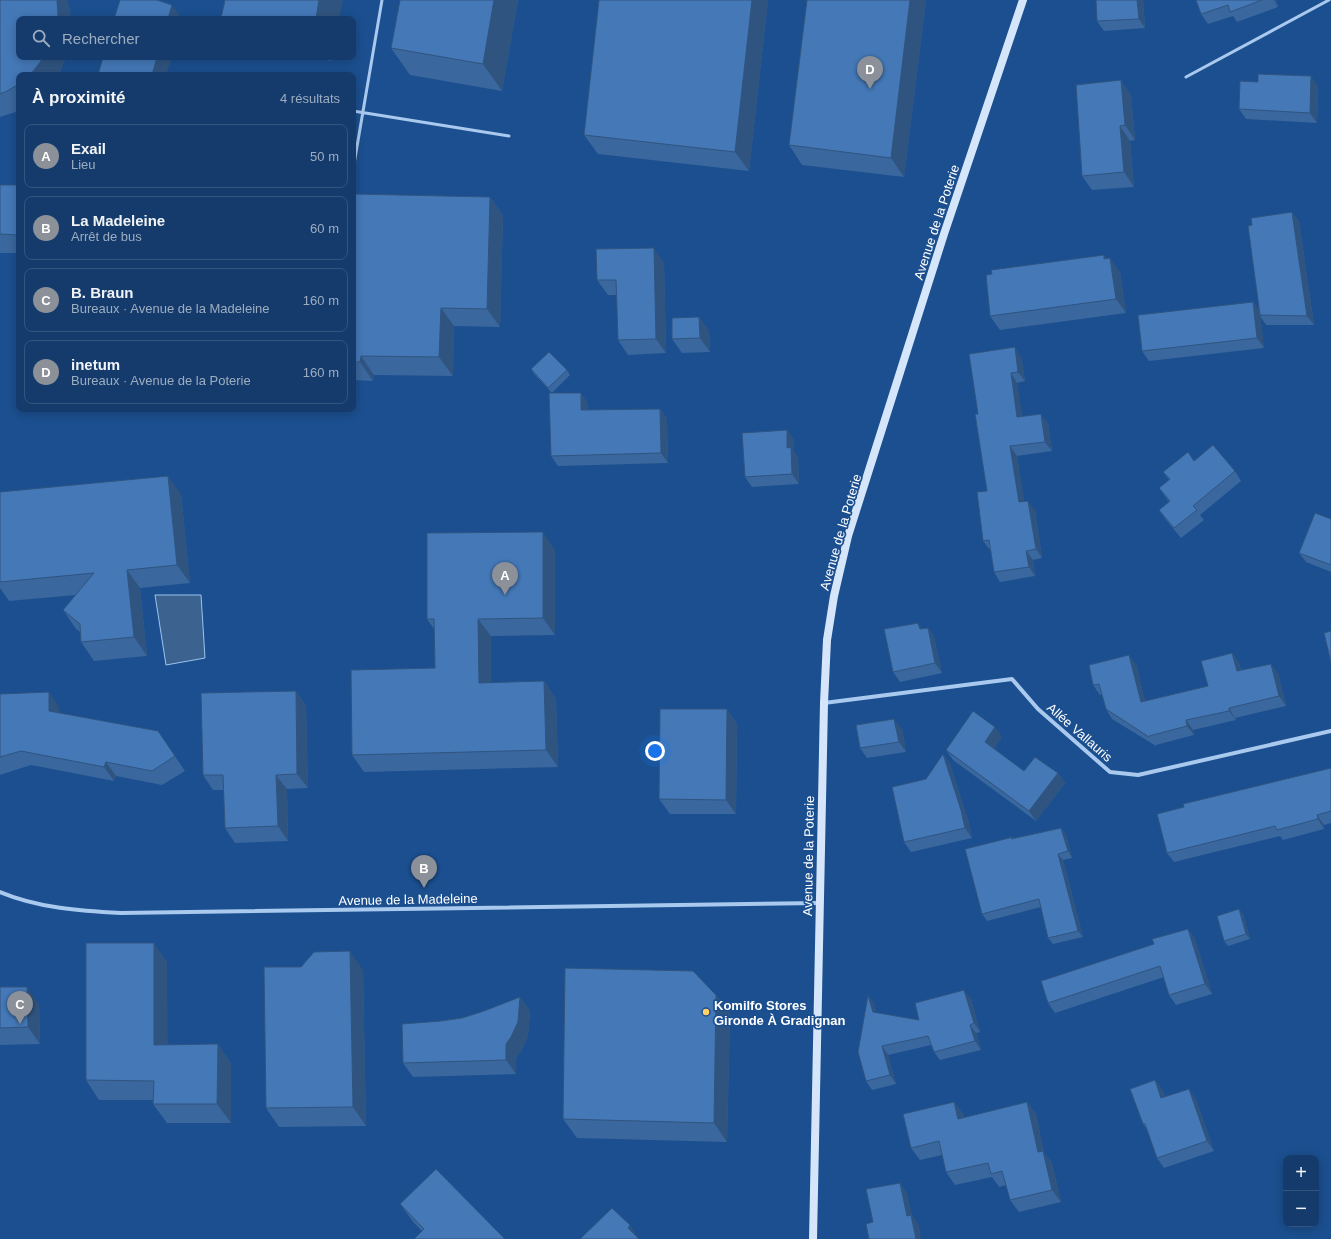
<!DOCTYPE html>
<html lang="fr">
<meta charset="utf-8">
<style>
body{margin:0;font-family:Arial,sans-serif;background:#1d4271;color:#f1f3f6}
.controls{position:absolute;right:12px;bottom:12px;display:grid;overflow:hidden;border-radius:8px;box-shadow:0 2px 10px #0003}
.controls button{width:36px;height:36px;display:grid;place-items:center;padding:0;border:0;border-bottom:1px solid #33557e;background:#143b6b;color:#f1f3f6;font:20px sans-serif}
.you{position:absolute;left:655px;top:751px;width:14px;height:14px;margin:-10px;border:3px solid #fff;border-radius:50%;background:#1a73e8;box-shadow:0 0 0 6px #1a73e833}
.badge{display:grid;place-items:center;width:26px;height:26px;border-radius:50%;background:#8c9099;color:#fff;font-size:13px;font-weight:700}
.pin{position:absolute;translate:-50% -33px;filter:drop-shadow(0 1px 2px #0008)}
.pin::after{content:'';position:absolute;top:21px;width:14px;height:12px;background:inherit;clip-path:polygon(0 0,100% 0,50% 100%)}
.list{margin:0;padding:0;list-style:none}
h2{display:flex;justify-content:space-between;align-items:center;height:52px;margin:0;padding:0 16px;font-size:17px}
h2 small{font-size:13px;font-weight:400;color:#9dadc1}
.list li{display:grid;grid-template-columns:26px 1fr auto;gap:12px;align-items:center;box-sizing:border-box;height:64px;margin:0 8px 8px;padding:0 8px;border:1px solid #33557e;border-radius:8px}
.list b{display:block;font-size:15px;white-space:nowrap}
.list p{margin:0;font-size:13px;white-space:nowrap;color:#9dadc1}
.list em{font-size:13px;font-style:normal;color:#9dadc1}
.icon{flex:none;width:22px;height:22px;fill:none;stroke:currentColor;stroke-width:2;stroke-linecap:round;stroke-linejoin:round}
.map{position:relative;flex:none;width:1331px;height:1239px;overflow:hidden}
.search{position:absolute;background:#143b6b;box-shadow:0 2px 10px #0003;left:16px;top:16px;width:340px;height:44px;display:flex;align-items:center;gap:10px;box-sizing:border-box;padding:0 14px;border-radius:8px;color:#9dadc1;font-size:15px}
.panel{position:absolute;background:#143b6b;box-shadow:0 2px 10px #0003;left:16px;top:72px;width:340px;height:340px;border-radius:8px}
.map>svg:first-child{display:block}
.water{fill:#3c6290;stroke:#9cc4f0}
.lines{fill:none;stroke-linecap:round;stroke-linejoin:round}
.lane{stroke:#a9c9ee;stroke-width:3}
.street{stroke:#a9c9ee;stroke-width:4}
.secondary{stroke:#d6e6fa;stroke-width:8}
.wall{fill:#3a679d}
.shaded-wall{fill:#305480}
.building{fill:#4478b7;stroke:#305480}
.poi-dot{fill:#ffd166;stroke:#1b4f8f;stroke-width:1.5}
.labels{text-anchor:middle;stroke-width:3.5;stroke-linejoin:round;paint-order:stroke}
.street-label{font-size:13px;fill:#fff;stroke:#1b4f8f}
.poi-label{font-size:13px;font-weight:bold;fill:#fff;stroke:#1b4f8f;text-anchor:start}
</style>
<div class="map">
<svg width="1331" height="1239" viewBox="0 0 1331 1239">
<rect width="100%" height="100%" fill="#1b4f8f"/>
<!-- water -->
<path class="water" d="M155 595H201L205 658 166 665Z"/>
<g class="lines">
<!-- lane -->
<path class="lane" d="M1186 77 1329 0
M353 111 509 136
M353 170 382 0"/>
<!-- street -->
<path class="street" d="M824 703 1012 679 1038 709 1110 772 1138 775 1331 731
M0 892C38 908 81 911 121 913L819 903"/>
<!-- secondary -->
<path class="secondary" d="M813 1239 824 703 827 640 834 596 848 536 944 234 1023 0"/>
</g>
<!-- wall -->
<path class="wall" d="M0 0 69 6 71 19H19V57H66L59 75H19V111L0 117Z
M400 0H518L502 91 410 75 391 48Z
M599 0H768L749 171 598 154 584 135Z
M807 0H926L904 177 802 165 789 145Z
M1143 0 1145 28 1104 31 1097 21Z
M1196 0H1276L1278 7 1237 22 1233 16 1208 24 1201 14Z
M308 57H333L332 61Z
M1258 82 1318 86 1317 123 1246 119 1239 109Z
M1131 95 1135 140 1130 141 1134 187 1092 190 1082 176Z
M0 185H19V253H0Z
M353 194 490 197 503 216 500 327 454 326 453 376 374 375 373 381 353 380Z
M1292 212 1299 221 1314 325H1266L1260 316 1264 348 1149 361 1142 351 1253 302 1259 311 1252 225Z
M1104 255 1107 259 1120 272 1126 313 1000 330 990 316Z
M664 263 666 353 628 355 618 340 617 295H608L597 280Z
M699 317 709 331 710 352 682 353 672 339Z
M1021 357 1025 381 1017 383 1022 417 1048 423 1052 451 1017 456 1024 502 1035 510 1042 558 1033 560 1035 576 1000 582 994 572 991 550H990L983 541 987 491 978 414Z
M531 369 567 370 570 375 552 393 534 374Z
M588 403V410L660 409 667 419 668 463 558 466 551 456Z
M787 430 794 440V452L798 457 799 484 752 487 745 477Z
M1194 461 1235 471 1241 481 1200 515 1204 520 1181 538 1166 520 1159 510 1169 502 1159 488 1169 480 1163 472Z
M0 492 181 494 190 583 140 588 147 656 94 661 81 642 80 632 76 629 63 610 76 595 9 601 0 588Z
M1331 519V572L1306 562 1299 553Z
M555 550V635L491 636V683L544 681 556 699 558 767 364 772 352 755 435 668 434 629 427 619Z
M928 628 934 637 942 673 900 682 893 672 922 629Z
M1232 653 1239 663 1241 670 1278 673 1286 706 1235 718 1236 720 1193 730 1194 735 1156 745V746L1112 719 1106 709 1102 695H1100L1093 685 1136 664 1145 701 1208 686Z
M296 691 306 706 308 788 287 789 288 841 235 843 225 828 224 790H213L203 775Z
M0 694 59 707V713L158 731 185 771 162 785 116 776 114 781 31 765 0 775Z
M727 709 737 724 736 814H670L659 799Z
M902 729 906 752 867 758 860 748Z
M1002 737 994 749 1024 771 1058 773 1065 783 1036 821 953 760 946 750Z
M943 754 950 764 968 820 972 838 911 852 904 842 926 779Z
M1331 768V823L1324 825V829L1283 840 1280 836 1174 862 1167 853Z
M1061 828 1066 835 1072 858 1063 860 1083 937 1053 944 1048 938 1041 907 987 921 982 914 1013 837 1014 838Z
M1239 909 1243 914 1250 939 1228 946 1224 941Z
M1188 929 1195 939 1212 994 1176 1005 1169 995 1164 977 1055 1013 1048 1003 1154 944Z
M167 962V1045L218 1044 231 1064V1123H167L153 1104V1100H99L86 1080Z
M301 967 363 970 366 1126 279 1127 266 1108Z
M0 987 39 1004 40 1044 0 1045Z
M716 995 730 1014 727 1142 577 1138 563 1119Z
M520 997 530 1011 528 1036 521 1051 516 1058V1074L413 1077 403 1063 441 1021 462 1018 484 1011Z
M971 999 980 1032 976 1033 981 1050 940 1060 934 1052 931 1045 888 1055 896 1084 872 1090 866 1081 874 1003 876 1013 919 1020Z
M1155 1080 1162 1090 1165 1097 1196 1099 1214 1151 1164 1168 1157 1158 1147 1130 1143 1124Z
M954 1102 963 1114 964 1118 1027 1102 1036 1114 1044 1153 1052 1163 1061 1202 1019 1212 1010 1200 1006 1185 999 1187 992 1177 955 1185 946 1172 942 1155 920 1160 911 1148Z
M400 1204 505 1239 422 1231 414 1223Z"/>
<!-- shaded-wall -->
<path class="shaded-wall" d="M57 0H67L69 6 71 19H57Z
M319 0H343L339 19H316Z
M494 0H518L502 91 483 64Z
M752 0H768L749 171 735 152Z
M910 0H926L904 177 891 158Z
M1137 0H1143L1145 28 1139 19Z
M1274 0H1276L1278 7Z
M172 5 182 19H168Z
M44 57H66L59 75H32V74Z
M157 57H172L166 75H152Z
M329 57H333L332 61Z
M1311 76 1318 86 1317 123 1310 113Z
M1121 80 1131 95 1135 140 1125 125Z
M1120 126 1130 141 1134 187 1124 172Z
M490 197 503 216 500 327 487 309Z
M1292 212 1299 221 1314 325 1307 316Z
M654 248 664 263 666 353 656 339Z
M1104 255 1112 266 1110 258 1120 272 1126 313 1116 299 1104 259Z
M1253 302 1260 312 1264 348 1257 338Z
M441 308 454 326 453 376 439 357Z
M699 317 709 331 710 352 700 338Z
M1015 347 1021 357 1025 381 1018 372Z
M361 356 374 375 373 381 360 362Z
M1011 373 1017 383 1024 427 1017 417Z
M581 393 588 403V420L581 410Z
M660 409 667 419 668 463 661 453Z
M1041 414 1048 423 1052 451 1045 442Z
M787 430 794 440V452L798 457 799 484 792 474 787 448Z
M1010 446 1017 456 1026 512 1019 502Z
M168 476 181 494 190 583 177 565Z
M1028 501 1035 510 1042 558 1036 549Z
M543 532 555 550V635L543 618Z
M1026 551 1033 560 1035 576 1029 567Z
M127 570 140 588 147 656 134 637Z
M478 619 491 636V701L479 683Z
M918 623 925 632 920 629Z
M928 628 934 637 942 673 935 663Z
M1232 653 1239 663 1243 681 1237 671Z
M1129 655 1136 664 1148 712 1141 702Z
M1271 664 1278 673 1286 706 1279 696Z
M544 681 556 699 558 767 546 750Z
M296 691 306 706 308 788 297 774Z
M49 692 59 707V725L49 711Z
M1229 708 1235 718 1236 720 1229 711Z
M727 709 737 724 736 814 726 800Z
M894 719 902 729 906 752 899 742Z
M1186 720 1193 730 1194 735 1187 726Z
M995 727 1002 737 992 752 985 742Z
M943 754 950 764 968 820 972 838 965 828Z
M106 762 116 776 114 781 104 767Z
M1058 773 1065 783 1036 821 1029 811Z
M276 775 287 789 288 841 278 826Z
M1317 815 1324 825V829L1318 819Z
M1061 828 1066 835 1072 858 1068 851Z
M1058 854 1063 860 1083 937 1078 931Z
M1239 909 1243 914 1250 939 1246 934Z
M1188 929 1195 939 1212 994 1205 984Z
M154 943 167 962 168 1064 154 1045Z
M350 951 363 970 366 1126 353 1107Z
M27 987 39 1004 40 1044 28 1027Z
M964 990 971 999 980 1032 974 1023Z
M716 995 730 1014 727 1142 714 1123Z
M868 995 874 1003 879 1021 873 1012Z
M520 997 530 1011 528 1036 521 1051 516 1058V1074L506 1060V1044Z
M970 1025 976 1033 981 1050 975 1041Z
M218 1044 231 1064V1123L217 1104Z
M882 1046 888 1055 896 1084 890 1075Z
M1155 1080 1162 1090 1168 1108 1161 1098Z
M1189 1089 1196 1099 1214 1151 1207 1141Z
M954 1102 963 1114 967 1131 958 1119Z
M1027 1102 1036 1114 1044 1153 1052 1163 1061 1202 1052 1190 1038 1152Z
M900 1183 907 1193 912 1215 919 1225 921 1239H916L907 1216Z
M630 1225 639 1239H636L628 1228Z"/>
<!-- building -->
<path class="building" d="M0 0H57L58 15 57 19H19V57H44L30 75H19V84L7 91 0 94Z
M120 0H157L172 5 168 19H114Z
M225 0H319L316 19H225L221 18Z
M400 0H494L483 64 391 48Z
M599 0H752L735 152 584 135Z
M807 0H910L891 158 789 145Z
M1096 0H1137L1139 19 1097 21Z
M1196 0H1262L1230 12 1228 5 1201 14Z
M103 57H157L152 75H98Z
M1258 74 1311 76 1310 113 1239 109 1240 81 1258 82Z
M1121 80 1125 125 1120 126 1124 172 1082 176 1076 85Z
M0 185H19V235L0 234Z
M353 194 490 197 487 309 441 308 439 357 361 356 360 362H353Z
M1292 212 1307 316 1260 315 1248 226 1252 225 1251 218Z
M654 248 656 339 618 340 616 280H597L596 249Z
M1104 255V259L1110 258 1116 299 990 316 986 275 992 274 991 270Z
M1253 302 1257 338 1142 351 1138 315Z
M699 317 700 338 672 339V318Z
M1015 347 1018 372 1011 373 1017 417 1041 414 1045 442 1010 446 1019 502 1028 501 1036 549 1026 551 1029 567 994 572 989 540 983 541 977 492 987 491 975 414H978L969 354Z
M549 352 567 370 548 388 531 369Z
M549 393H581V410L660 409 661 453 551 456Z
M787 430V448L791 447 792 474 745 477 742 433Z
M1213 445 1235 471 1193 506 1197 510 1174 528 1159 510 1170 501 1159 488 1170 479 1163 472 1188 452 1194 461Z
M168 476 177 565 127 570 134 637 81 642 80 624 63 610 94 573 0 582V492Z
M1315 513 1331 519V565L1299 553Z
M543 532V618L478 619 479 683 544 681 546 750 352 755 351 670 435 668 434 619H427V533Z
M918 623 920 629 928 628 935 663 893 672 884 629Z
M1331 631V662L1324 633Z
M1232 653 1237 671 1271 664 1279 696 1229 708V711L1186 720 1187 726 1149 736V737L1106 709 1099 684 1093 685 1089 665 1129 655 1141 702 1208 686 1201 661Z
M296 691 297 774 276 775 278 826 225 828 223 775H203L201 693Z
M49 692V711L158 731 175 756 152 771 106 762 104 767 21 751 0 757V694Z
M660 709H727L726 800 659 799Z
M973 711 995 727 985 742 1024 771 1035 757 1058 773 1029 811 946 750Z
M894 719 899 742 860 748 856 725Z
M943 754 961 810 965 828 904 842 892 787 926 779Z
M1331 768V811L1317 815 1318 819 1277 830 1275 826 1167 853 1157 814 1184 807 1183 804Z
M1061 828 1068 851 1058 854 1078 931 1048 938 1039 899 982 914 965 849 1013 837 1011 839Z
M1239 909 1246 934 1224 941 1217 916Z
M1188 929 1205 984 1169 995 1160 966 1048 1003 1041 981 1154 944 1152 939Z
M86 943H154V1045L218 1044 217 1104H153L154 1081 86 1080Z
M350 951 353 1107 266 1108 264 967H301L314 952Z
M565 968 693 971 716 995 714 1123 563 1119Z
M0 987H27L28 1027 0 1028Z
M964 990 974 1023 970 1025 975 1041 934 1052 928 1036 882 1046 890 1075 866 1081 858 1052 868 995 873 1012 919 1020 915 1003Z
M520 997 518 1022 511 1037 506 1044V1060L403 1063 402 1024 441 1021 462 1018 484 1011Z
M1155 1080 1161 1098 1189 1089 1207 1141 1157 1158 1145 1124H1143L1130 1089Z
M954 1102 958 1119 1027 1102 1038 1152 1043 1151 1052 1190 1010 1200 1002 1171 991 1174 988 1163 946 1172 939 1141 911 1148 903 1114Z
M436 1169 505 1239H414L424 1229 400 1204Z
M900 1183 907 1216 911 1215 916 1239H869L866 1224 873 1222 866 1189Z
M612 1208 630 1225 628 1228 639 1239H580Z"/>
<!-- markers -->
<circle class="poi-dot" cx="706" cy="1012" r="4"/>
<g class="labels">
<!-- street labels -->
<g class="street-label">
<text transform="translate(936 222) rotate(-72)" y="5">Avenue de la Poterie</text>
<text transform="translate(840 532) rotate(-74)" y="5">Avenue de la Poterie</text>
<text transform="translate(1080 732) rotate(41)" y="5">Allée Vallauris</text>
<text transform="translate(808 856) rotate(-89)" y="5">Avenue de la Poterie</text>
<text transform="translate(408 899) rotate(-1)" y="5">Avenue de la Madeleine</text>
</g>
<!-- poi labels -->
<g class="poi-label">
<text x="714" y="1010">Komilfo Stores<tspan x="714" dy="15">Gironde À Gradignan</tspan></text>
</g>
</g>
</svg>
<div class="controls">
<button>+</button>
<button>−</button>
</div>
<div class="you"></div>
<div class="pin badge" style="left:505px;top:595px">A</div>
<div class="pin badge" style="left:424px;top:888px">B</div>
<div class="pin badge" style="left:20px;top:1024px">C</div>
<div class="pin badge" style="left:870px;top:89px">D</div>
<div class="search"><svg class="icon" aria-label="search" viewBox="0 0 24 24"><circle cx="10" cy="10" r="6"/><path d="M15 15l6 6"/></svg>Rechercher</div>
<section class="panel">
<h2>À proximité<small>4 résultats</small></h2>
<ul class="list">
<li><span class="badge">A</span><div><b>Exail</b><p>Lieu</p></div><em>50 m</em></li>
<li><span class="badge">B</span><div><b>La Madeleine</b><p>Arrêt de bus</p></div><em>60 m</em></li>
<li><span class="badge">C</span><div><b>B. Braun</b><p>Bureaux · Avenue de la Madeleine</p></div><em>160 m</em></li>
<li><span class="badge">D</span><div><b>inetum</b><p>Bureaux · Avenue de la Poterie</p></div><em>160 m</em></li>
</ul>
</section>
</div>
